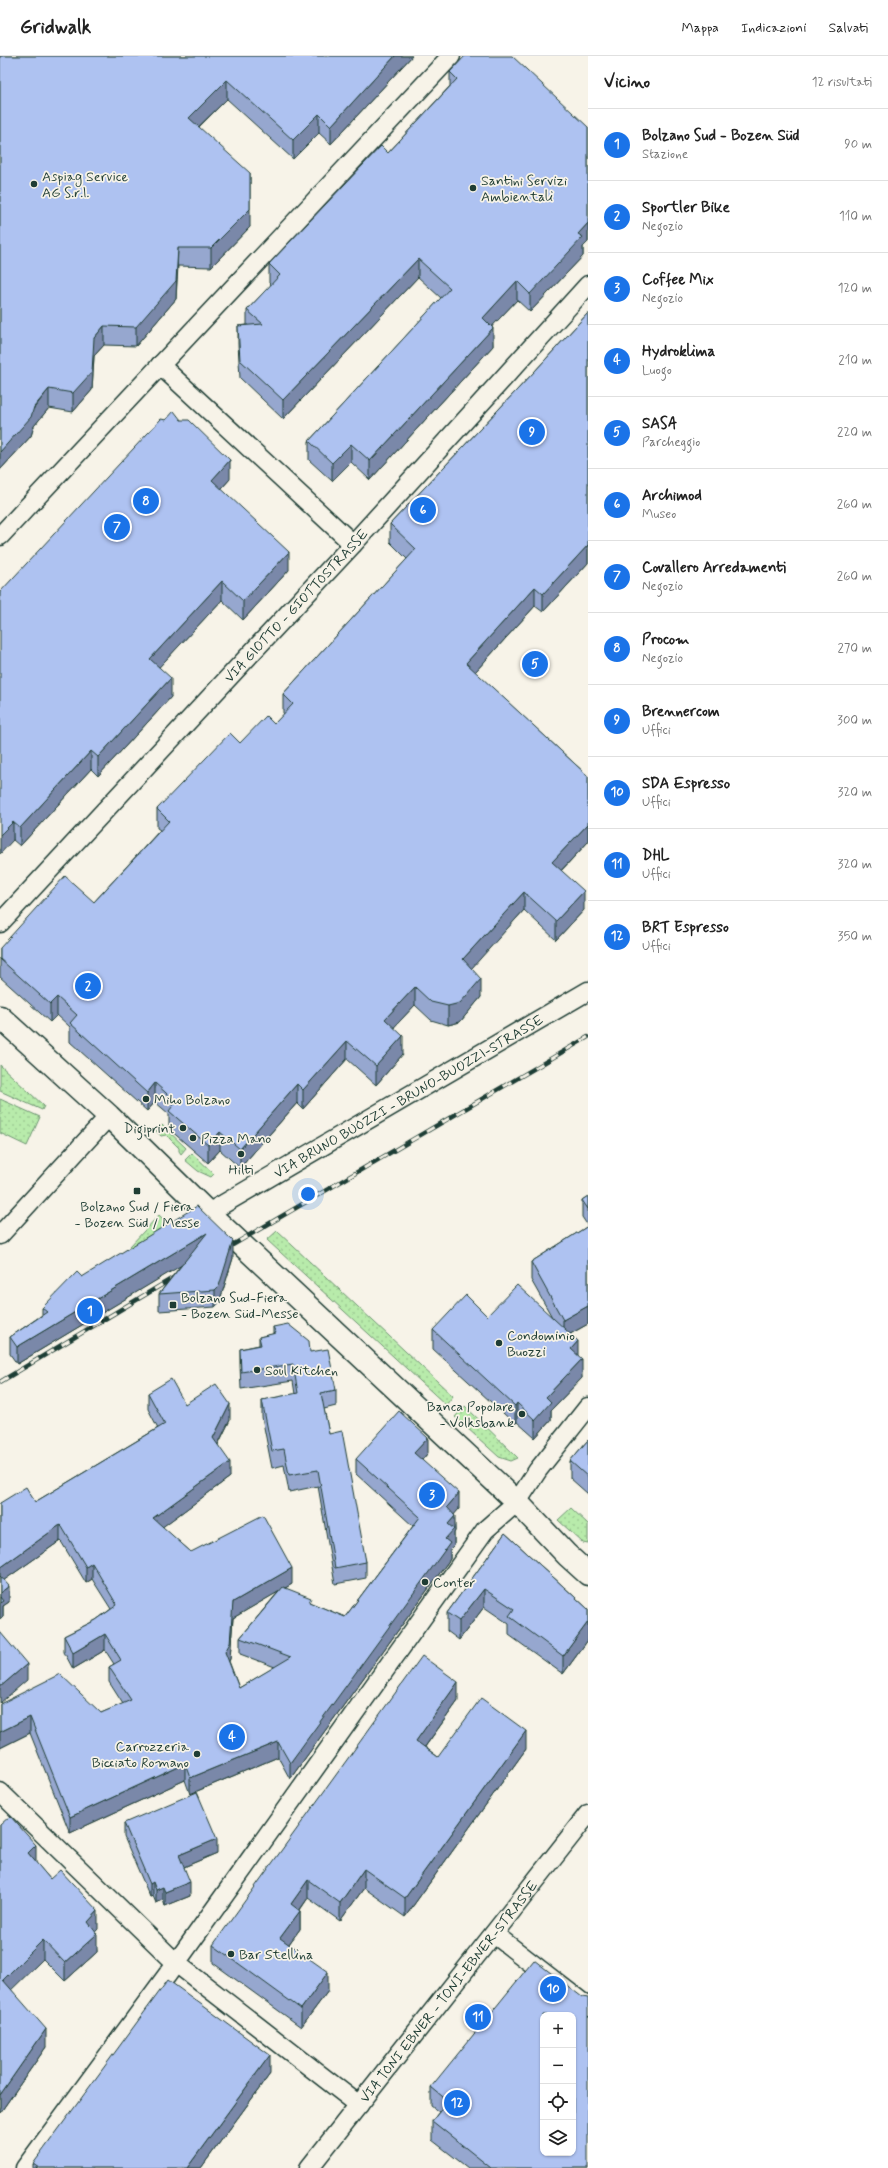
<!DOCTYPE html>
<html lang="it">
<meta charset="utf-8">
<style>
body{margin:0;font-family:Mynerve,sans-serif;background:#f6f6f6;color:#222}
.controls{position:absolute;right:12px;bottom:12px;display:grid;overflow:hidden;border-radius:8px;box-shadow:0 1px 3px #0004}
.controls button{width:36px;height:36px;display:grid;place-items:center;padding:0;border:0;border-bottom:1px solid #e0e0e0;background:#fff;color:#222;font:20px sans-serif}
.you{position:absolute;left:308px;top:1138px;width:14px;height:14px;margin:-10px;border:3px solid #fff;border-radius:50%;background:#1a73e8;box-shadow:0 0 0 6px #1a73e833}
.badge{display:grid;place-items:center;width:26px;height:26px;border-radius:50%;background:#1a73e8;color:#fff;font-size:13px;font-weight:700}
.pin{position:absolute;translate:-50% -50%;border:2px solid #fff;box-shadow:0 1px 4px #0006}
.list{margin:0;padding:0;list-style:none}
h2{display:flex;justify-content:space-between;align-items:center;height:52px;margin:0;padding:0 16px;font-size:17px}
h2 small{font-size:13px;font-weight:400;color:#767676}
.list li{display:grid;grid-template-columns:26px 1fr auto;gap:12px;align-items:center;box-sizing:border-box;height:72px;padding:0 16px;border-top:1px solid #e0e0e0}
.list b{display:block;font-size:15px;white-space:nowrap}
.list p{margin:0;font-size:13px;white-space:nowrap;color:#767676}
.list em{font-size:13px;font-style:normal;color:#767676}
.icon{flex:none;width:22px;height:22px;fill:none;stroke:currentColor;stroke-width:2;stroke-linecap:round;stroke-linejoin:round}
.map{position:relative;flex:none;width:588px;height:2112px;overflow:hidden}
header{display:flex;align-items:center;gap:24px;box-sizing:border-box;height:56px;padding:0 20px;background:#fff;border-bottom:1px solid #e0e0e0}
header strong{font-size:19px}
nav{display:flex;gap:22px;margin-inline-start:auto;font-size:14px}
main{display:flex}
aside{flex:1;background:#fff}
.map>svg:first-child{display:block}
.grass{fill:url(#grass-dots);stroke:#6c9470}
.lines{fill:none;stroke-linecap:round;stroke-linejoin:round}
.minor-casing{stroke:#1f3d34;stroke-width:21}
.secondary-casing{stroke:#1f3d34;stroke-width:25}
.minor{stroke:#f7f3e8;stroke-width:18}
.secondary{stroke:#f7f3e8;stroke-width:22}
.rail-casing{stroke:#1f3d34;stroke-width:4.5}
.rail{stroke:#f7f3e8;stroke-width:3;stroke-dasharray:9;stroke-linecap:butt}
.wall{fill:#96a7cf;stroke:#1f3d34;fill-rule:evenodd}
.shaded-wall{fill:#7a88a9;stroke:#1f3d34}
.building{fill:#aec2f1;stroke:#1f3d34;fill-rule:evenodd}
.poi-dot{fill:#1f3d34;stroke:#f7f3e8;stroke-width:1.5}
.labels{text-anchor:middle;stroke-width:3.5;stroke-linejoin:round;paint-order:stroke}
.poi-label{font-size:14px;fill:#1f3d34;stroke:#f7f3e8;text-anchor:start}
.street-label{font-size:14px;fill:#1f3d34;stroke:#f7f3e8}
</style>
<header>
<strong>Gridwalk</strong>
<nav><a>Mappa</a><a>Indicazioni</a><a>Salvati</a></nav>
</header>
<main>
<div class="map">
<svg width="588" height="2112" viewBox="0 0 588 2112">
<defs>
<pattern id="grass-dots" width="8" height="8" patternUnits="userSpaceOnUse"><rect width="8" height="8" fill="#b8ebab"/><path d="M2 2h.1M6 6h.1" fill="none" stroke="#9eca94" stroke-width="1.8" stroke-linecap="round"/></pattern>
</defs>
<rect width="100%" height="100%" fill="#f7f3e8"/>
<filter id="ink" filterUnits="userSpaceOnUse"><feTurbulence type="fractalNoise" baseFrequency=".025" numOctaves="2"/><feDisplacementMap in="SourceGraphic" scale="8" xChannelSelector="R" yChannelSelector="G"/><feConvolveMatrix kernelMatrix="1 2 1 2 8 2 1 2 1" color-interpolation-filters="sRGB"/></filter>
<g filter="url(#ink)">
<!-- grass -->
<path class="grass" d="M0 1009 44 1050 42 1054 0 1035Z
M0 1043 40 1061 27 1090 0 1077Z
M162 1069 186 1092 181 1098 179 1095V1092L166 1079 161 1080 156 1075Z
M192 1097 214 1118 211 1121 198 1115 185 1104Z
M159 1159 179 1178 88 1235Z
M277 1175 453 1340 446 1349 267 1184Z
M465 1350 518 1402 511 1405 499 1401 455 1361Z
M571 1452 588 1468V1488L583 1487 558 1464Z"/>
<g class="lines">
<defs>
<g id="minor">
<path d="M160 309 353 488"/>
<path d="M0 480 451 0"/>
<path id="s1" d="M0 867 353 488 588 229"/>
<path id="s2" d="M208 1157 588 935"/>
<path d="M0 1179 109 1060"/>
<path d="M0 1736 176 1907 359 2049"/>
<path d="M494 1878 588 1951"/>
<path d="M25 2112 176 1907 485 1474 517 1446 538 1414 588 1351"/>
<path id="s3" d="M309 2112 588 1758"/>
</g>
<path id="secondary" d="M0 961 109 1060 208 1157 517 1446 567 1499 588 1518"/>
</defs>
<!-- minor casing -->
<use href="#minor" class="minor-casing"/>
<!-- secondary casing -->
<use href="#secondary" class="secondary-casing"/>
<!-- minor -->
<use href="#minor" class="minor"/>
<!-- secondary -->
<use href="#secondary" class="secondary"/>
<defs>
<path id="rail" d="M224 1194 588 981
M0 1326 178 1219"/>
</defs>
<!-- rail casing -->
<use href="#rail" class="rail-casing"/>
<!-- rail -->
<use href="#rail" class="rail"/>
</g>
<!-- wall -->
<path class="wall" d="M0 0H412L331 88 319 77 293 103 227 43 199 71 250 171 211 211 178 210 176 243 136 290 104 289 94 300 92 334 73 356 49 352 34 370 31 380 0 414Z
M450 16 588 71V186L583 191V200L530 256 517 244 492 270 493 290 370 424 351 406 332 425 309 404V385L441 242 418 221 283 363 240 322 238 288V270L247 269V254L271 229 269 227V208L388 97 450 30Z
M588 257V507L543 556 535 550 475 616 588 720V786L561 815 584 854 556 884 524 854 471 912 481 941 460 966 448 969 431 964 415 949 394 971 403 998 376 1029 347 1003 303 1053 297 1047 240 1112 220 1094 208 1107 169 1073V1058L155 1046 147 1055 70 986V971L57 959 50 966 0 921V892L94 846 160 774 157 772V753L240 687 274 668 284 658 283 657V638L407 503 390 486V468L535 315Z
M230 423 221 433 289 514 243 564 222 544 159 611 171 641 98 720 91 713 20 790 13 784 0 536Z
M588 1140V1268L570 1278 578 1300 582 1322 551 1354V1364L535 1382 517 1366 515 1368 433 1293V1274L487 1260 552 1261 531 1224V1206L588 1170 582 1161V1144Z
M233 1202 219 1247 215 1251 159 1255V1238L181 1209 17 1308 10 1298V1281L42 1259V1252L82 1221Z
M273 1271 310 1296 336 1334V1350L324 1353 329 1378 366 1506V1522L335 1528 318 1430 289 1436 284 1409 272 1412 262 1361V1344L295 1338 293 1325 241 1333 240 1309V1293L259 1289V1281L273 1278Z
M148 1337 185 1348 230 1364 218 1389 230 1421 162 1471 191 1496 292 1528 285 1532 311 1547 345 1561 413 1470 356 1418V1403L428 1397 422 1404 459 1453 454 1458 455 1475 454 1477V1489L450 1493V1503L290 1723 278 1701 190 1738 185 1724 70 1777 30 1677 0 1692V1648L101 1657 123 1648 109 1626V1611L114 1608 105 1594 73 1613 64 1596V1580L96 1564 111 1553 92 1523 86 1527 62 1487 60 1485 4 1524 9 1546 3 1550V1560L0 1563V1447L35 1446 158 1372 148 1353ZM279 1535 240 1582V1598L275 1611 239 1632 229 1605 230 1603 233 1562Z
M588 1384V1438L570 1422V1405Z
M505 1477 588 1553V1584L563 1618 509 1579V1568L484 1551 459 1584 447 1575V1557Z
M458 1645 425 1691 438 1701 526 1693 405 1861 364 1832 340 1865 308 1842 300 1854V1873L289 1888 328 1935 301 1971 213 1907V1889Z
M124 1767 217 1797 184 1811 190 1840 165 1850 163 1844 156 1847 153 1840 150 1841 124 1781Z
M0 1769 36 1807 50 1823 98 1873 95 1876 97 1896 65 1925 43 1903 11 1933 46 1991 0 2057Z
M270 2018 201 2112H33V2108Z
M431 2031 588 2112H468L432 2084V2065L439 2056 431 2050Z"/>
<!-- shaded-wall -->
<path class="shaded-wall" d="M395 0H412L331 88V70Z
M227 24V43L189 80V62Z
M319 58V77L293 103V84Z
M250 117V171L211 211V192Z
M588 167V186L583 191V200L530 256V238L578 178Z
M178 192 176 243 136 290V271Z
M418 203V221L283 363V344Z
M517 225V244L483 280V262Z
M104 270V289L94 300 92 334 73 356V337L94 282Z
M493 272V290L370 424V405Z
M49 333V352L34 370 31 380 0 414V396Z
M351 388V406L332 425V407Z
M230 404V423L212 443V424Z
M588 489V507L543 556V538Z
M289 496V514L243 564V545Z
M222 525V544L150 621V603Z
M535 531V550L466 626V607Z
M171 622V641L98 720V701Z
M91 695V713L20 790V772Z
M13 766V784L0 798V779Z
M588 768V786L552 824V806Z
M584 835V854L556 884V865Z
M524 836V854L463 922V903Z
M481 923V941L460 966 448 969V950Z
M415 931V949L385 981V963Z
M57 941V959L50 966V948Z
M403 980V998L376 1029V1010Z
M347 985V1003L303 1053V1034Z
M155 1027V1046L147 1055V1037Z
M297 1028V1047L240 1112V1093Z
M220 1076V1094L208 1107V1089Z
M207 1177V1194L17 1308V1291Z
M233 1185V1202L219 1247 215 1251V1234Z
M588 1250V1268L563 1282V1264Z
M578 1285V1304L571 1293Z
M582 1303V1322L551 1354V1364L535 1382V1364L546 1341Z
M517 1347V1366L515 1368V1350Z
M230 1348V1364L213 1398V1382Z
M428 1382V1397L414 1412V1397Z
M230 1406V1421L153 1478V1462Z
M459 1437V1453L447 1467V1451Z
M455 1460V1475L454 1477V1489L450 1493V1503L290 1723V1707L445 1483 448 1468Z
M60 1469V1485L0 1527V1512Z
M92 1507V1523L86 1527V1511Z
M292 1512V1528L233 1562 230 1603 225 1612V1596L233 1546Z
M9 1530V1546L3 1550V1560L0 1563V1537Z
M484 1533V1551L459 1584V1565Z
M588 1566V1584L563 1618V1600Z
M105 1578V1594L73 1613V1597Z
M27 1608V1624L0 1647V1631Z
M458 1626V1645L416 1703V1685Z
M30 1661V1677L0 1692V1676Z
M526 1675V1693L405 1861V1842Z
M278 1686V1701L190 1738V1722Z
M185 1708V1724L70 1777V1761Z
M217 1783V1797L179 1813V1799Z
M36 1789V1807L28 1797Z
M364 1813V1832L340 1865V1847Z
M308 1824V1842L291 1866V1848Z
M153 1826V1840L150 1841V1828Z
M190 1826V1840L165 1850V1836Z
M163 1831V1844L156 1847V1834Z
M98 1855V1873L88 1884V1866Z
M300 1855V1873L280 1900V1882Z
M97 1878V1896L65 1925V1907Z
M43 1884V1903L3 1942V1924Z
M328 1916V1935L301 1971V1953Z
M46 1973V1991L0 2057V2039Z
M270 1999V2018L201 2112H187Z"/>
<!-- building -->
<path class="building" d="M0 0H395L331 70 319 58 293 84 227 24 189 62 250 117V153L211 192H178L176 225 136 271 104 270 94 282 92 316 73 337 49 333 34 351 31 361 0 396Z
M465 0H512L588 71V167L578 178 583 181 530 238 517 225 483 262 493 272 370 405 351 388 332 407 309 385 450 232 418 203 283 344 240 304 238 270 263 268 247 254 280 219 269 208 381 90 388 97 457 23 450 16Z
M588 257V489L543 538 535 531 466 607 588 720V768L552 806 584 835 556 865 524 836 463 903 481 923 460 947 448 950 431 946 415 931 385 963 403 980 376 1010 347 985 303 1034 297 1028 240 1093 220 1076 208 1089 169 1055 176 1046 155 1027 147 1037 70 967 77 959 57 941 50 948 0 903V892L65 820 94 846 169 765 157 753 230 677 240 687 266 660 274 668 293 648 283 638 416 493 390 468 535 315Z
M174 355 181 364H189L230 404 212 424 289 496 243 545 222 525 150 603 171 622 98 701 91 695 20 772 13 766 0 779V536L161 363 166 364Z
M588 1140V1153L582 1144Z
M197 1150 233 1185 219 1230 215 1234 159 1238 207 1177 17 1291 10 1281 47 1256 42 1252 77 1216 82 1221Z
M588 1170V1250L563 1264 531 1206Z
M517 1229 578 1285 571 1293 582 1303 546 1341 551 1346 535 1364 517 1347 515 1350 433 1274 466 1239 487 1260Z
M288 1268 309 1285 310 1296 328 1293 336 1334 321 1337 329 1378 342 1375 366 1506 335 1512 318 1414 289 1419 284 1393 272 1395 262 1344 298 1337 293 1308 241 1316 240 1293 261 1289 259 1281 276 1277 273 1271Z
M171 1323 185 1348 216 1328 230 1348 213 1382 230 1406 153 1462 191 1496 263 1459 292 1512 233 1546 230 1587 225 1596 239 1632 291 1601 240 1582 283 1531 311 1542 309 1546 345 1561 420 1461 356 1403 399 1355 428 1382 414 1397 459 1437 447 1451 455 1460 448 1468 454 1473 445 1483 450 1487 290 1707 278 1686 190 1722 185 1708 70 1761 30 1661 0 1676V1648L60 1618 101 1657 131 1644 109 1611 121 1604 105 1578 73 1597 64 1580 96 1564 117 1549 92 1507 86 1511 62 1471 60 1469 0 1512V1447L26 1431 35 1446 165 1368 148 1337Z
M588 1384V1421L570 1405Z
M505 1477 588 1553V1566L563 1600 509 1560 514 1553 484 1533 459 1565 447 1557Z
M0 1520 9 1530 0 1537Z
M0 1541 3 1545 0 1547Z
M0 1576 27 1608 0 1631Z
M422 1600 458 1626 416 1685 438 1701 481 1642 526 1675 405 1842 364 1813 340 1847 308 1824 291 1848 300 1855 280 1882 328 1916 301 1953 213 1889Z
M197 1736 217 1783 179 1799 190 1826 165 1836 163 1831 156 1834 153 1826 150 1828 124 1767Z
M10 1760 36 1789 28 1797 50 1823 60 1814 98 1855 88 1866 97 1878 65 1907 43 1884 3 1924 46 1973 0 2039V1769Z
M534 1904 582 1941 588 1942V2112H491L432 2065 448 2045 431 2031ZM543 1959H573V2097H543Z
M168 1924 270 1999 187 2112H39L33 2108Z"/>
</g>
<!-- markers -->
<g class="poi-dot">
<circle cx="34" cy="128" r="4"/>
<circle cx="473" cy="132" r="4"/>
<circle cx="146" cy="1043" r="4"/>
<circle cx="183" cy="1072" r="4"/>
<circle cx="193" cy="1082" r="4"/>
<circle cx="241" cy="1098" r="4"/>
<rect x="133" y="1131" width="8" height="8" rx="2"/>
<rect x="169" y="1245" width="8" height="8" rx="2"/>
<circle cx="499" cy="1287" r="4"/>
<circle cx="257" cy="1314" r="4"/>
<circle cx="522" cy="1358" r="4"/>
<circle cx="425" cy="1526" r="4"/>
<circle cx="197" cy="1698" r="4"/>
<circle cx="231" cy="1898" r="4"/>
</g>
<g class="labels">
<!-- poi labels -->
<g class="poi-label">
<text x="42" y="125">Aspiag Service<tspan x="42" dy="16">AG S.r.l.</tspan></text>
<text x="481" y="129">Santini Servizi<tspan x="481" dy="16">Ambientali</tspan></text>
<text x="154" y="1048">Miho Bolzano</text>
<text x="175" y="1077" text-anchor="end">Digiprint</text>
<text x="201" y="1087">Pizza Mano</text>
<text x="241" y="1118" text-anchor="middle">Hilti</text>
<text x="137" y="1155" text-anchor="middle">Bolzano Sud / Fiera<tspan x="137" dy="16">- Bozen Süd / Messe</tspan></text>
<text x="181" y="1246">Bolzano Sud-Fiera<tspan x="181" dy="16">- Bozen Süd-Messe</tspan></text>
<text x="507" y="1284">Condominio<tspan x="507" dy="16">Buozzi</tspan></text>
<text x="265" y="1319">Soul Kitchen</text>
<text x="514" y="1355" text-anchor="end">Banca Popolare<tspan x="514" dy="16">- Volksbank</tspan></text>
<text x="433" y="1531">Conter</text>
<text x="189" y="1695" text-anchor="end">Carrozzeria<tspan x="189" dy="16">Bicciato Romano</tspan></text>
<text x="239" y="1903">Bar Stellina</text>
</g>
<!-- street labels -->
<g class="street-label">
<text dy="5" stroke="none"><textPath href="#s1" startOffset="434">VIA GIOTTO - GIOTTOSTRASSE</textPath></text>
<text dy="5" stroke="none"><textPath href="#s2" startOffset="232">VIA BRUNO BUOZZI - BRUNO-BUOZZI-STRASSE</textPath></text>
<text dy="5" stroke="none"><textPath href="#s3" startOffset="225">VIA TONI EBNER - TONI-EBNER-STRASSE</textPath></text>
</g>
</g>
</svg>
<div class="controls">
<button>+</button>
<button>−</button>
<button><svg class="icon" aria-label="locate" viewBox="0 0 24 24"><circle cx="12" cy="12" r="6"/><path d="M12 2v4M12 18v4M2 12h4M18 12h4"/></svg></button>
<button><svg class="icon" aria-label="layers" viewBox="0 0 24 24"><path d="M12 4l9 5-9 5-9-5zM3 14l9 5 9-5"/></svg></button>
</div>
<div class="you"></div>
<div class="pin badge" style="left:90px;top:1255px">1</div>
<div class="pin badge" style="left:88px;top:930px">2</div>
<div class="pin badge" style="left:432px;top:1439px">3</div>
<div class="pin badge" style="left:232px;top:1681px">4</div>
<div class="pin badge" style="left:535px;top:608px">5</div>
<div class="pin badge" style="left:423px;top:454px">6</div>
<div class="pin badge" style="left:117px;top:471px">7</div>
<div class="pin badge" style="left:146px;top:445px">8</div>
<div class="pin badge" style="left:532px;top:376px">9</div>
<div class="pin badge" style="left:553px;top:1933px">10</div>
<div class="pin badge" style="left:478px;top:1961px">11</div>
<div class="pin badge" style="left:457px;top:2047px">12</div>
</div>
<aside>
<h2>Vicino<small>12 risultati</small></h2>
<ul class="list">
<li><span class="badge">1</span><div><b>Bolzano Sud - Bozen Süd</b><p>Stazione</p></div><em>90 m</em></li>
<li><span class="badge">2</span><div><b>Sportler Bike</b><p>Negozio</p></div><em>110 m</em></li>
<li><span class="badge">3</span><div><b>Coffee Mix</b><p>Negozio</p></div><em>120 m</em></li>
<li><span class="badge">4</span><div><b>Hydroklima</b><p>Luogo</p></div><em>210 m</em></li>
<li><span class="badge">5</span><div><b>SASA</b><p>Parcheggio</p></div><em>220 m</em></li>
<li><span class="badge">6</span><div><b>Archimod</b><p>Museo</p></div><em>260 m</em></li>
<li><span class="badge">7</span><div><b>Covallero Arredamenti</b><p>Negozio</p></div><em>260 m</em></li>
<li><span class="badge">8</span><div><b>Procom</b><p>Negozio</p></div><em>270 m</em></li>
<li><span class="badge">9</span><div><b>Brennercom</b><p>Uffici</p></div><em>300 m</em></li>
<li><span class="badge">10</span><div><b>SDA Espresso</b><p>Uffici</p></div><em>320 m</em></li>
<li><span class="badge">11</span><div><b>DHL</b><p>Uffici</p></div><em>320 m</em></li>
<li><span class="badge">12</span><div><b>BRT Espresso</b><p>Uffici</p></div><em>350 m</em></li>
</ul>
</aside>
</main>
